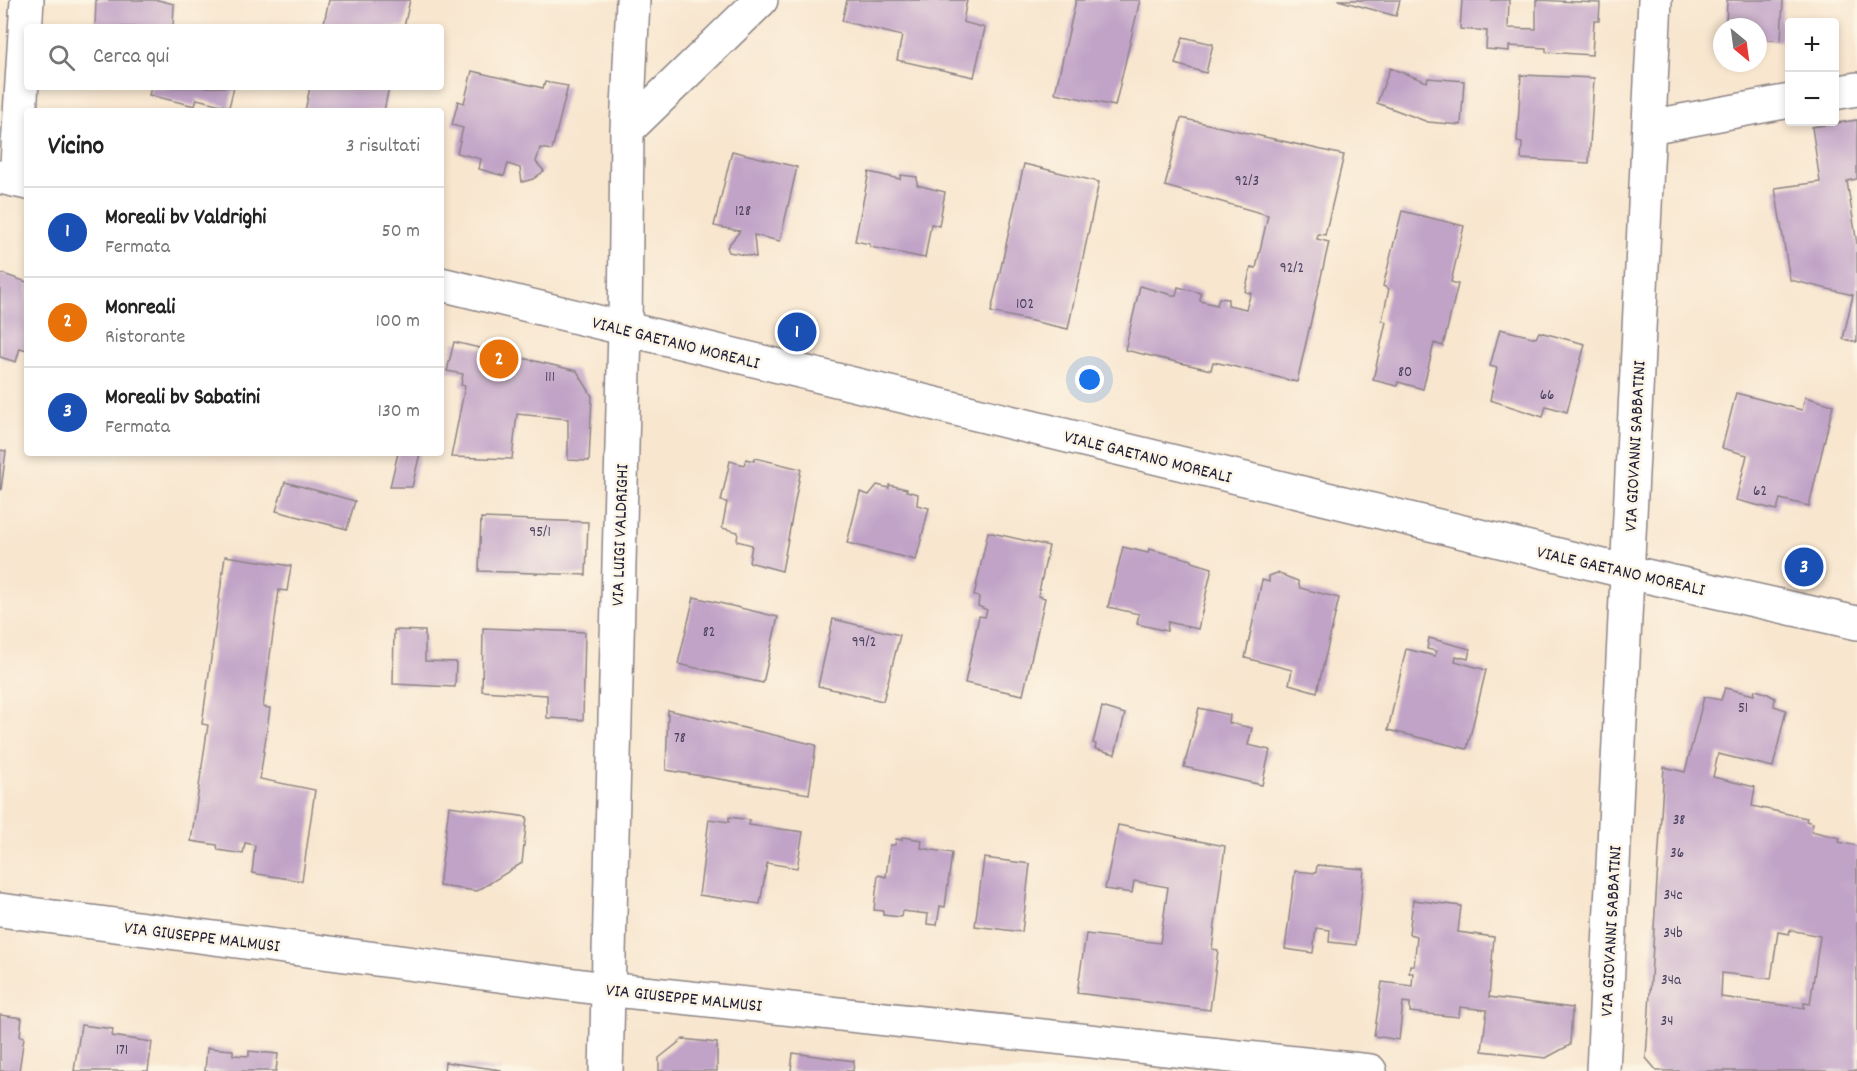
<!DOCTYPE html>
<html lang="it">
<meta charset="utf-8">
<style>
body{margin:0;font-family:Dekko,sans-serif;background:#f2f2f2;color:#222}
.controls{position:absolute;right:18px;top:18px;display:grid;overflow:hidden;border-radius:6px;box-shadow:0 3px 9px #0003}
.controls button{width:54px;height:54px;display:grid;place-items:center;padding:0;border:0;border-bottom:2px solid #e0e0e0;background:#fff;color:#222;font:30px sans-serif}
.compass{position:absolute;left:1713px;top:18px;width:54px;height:54px;border-radius:50%;background:#fff;box-shadow:0 3px 9px #0003;rotate:151deg}
.you{position:absolute;left:1090px;top:380px;width:21px;height:21px;margin:-15px;border:4px solid #fff;border-radius:50%;background:#1a73e8;box-shadow:0 0 0 9px #1a73e833}
.badge{display:grid;place-items:center;width:39px;height:39px;border-radius:50%;background:#d1495b;color:#fff;font-size:20px;font-weight:700}
.pin{position:absolute;translate:-50% -50%;border:3px solid #fff;box-shadow:0 2px 6px #0006}
.list{margin:0;padding:0;list-style:none}
h2{display:flex;justify-content:space-between;align-items:center;height:78px;margin:0;padding:0 24px;font-size:26px}
h2 small{font-size:20px;font-weight:400;color:#767676}
.list li{display:grid;grid-template-columns:39px 1fr auto;gap:18px;align-items:center;box-sizing:border-box;height:90px;padding:0 24px;border-top:2px solid #e0e0e0}
.list b{display:block;font-size:22px;white-space:nowrap}
.list p{margin:0;font-size:20px;white-space:nowrap;color:#767676}
.list em{font-size:20px;font-style:normal;color:#767676}
.icon{flex:none;width:33px;height:33px;fill:none;stroke:currentColor;stroke-width:2;stroke-linecap:round;stroke-linejoin:round}
.map{position:relative;flex:none;width:1857px;height:1071px;overflow:hidden}
.search{position:absolute;background:#fff;box-shadow:0 3px 9px #0003;left:24px;top:24px;width:420px;height:66px;display:flex;align-items:center;gap:15px;box-sizing:border-box;padding:0 21px;border-radius:6px;color:#767676;font-size:22px}
.panel{position:absolute;background:#fff;box-shadow:0 3px 9px #0003;left:24px;top:108px;width:420px;height:348px;border-radius:6px}
.map>svg:first-child{display:block}
.building{fill:#c1a3c7;fill-rule:evenodd}
.lines{fill:none;stroke-linecap:round;stroke-linejoin:round}
.minor-casing{stroke:#8d8485;stroke-width:36}
.tertiary-casing{stroke:#8d8485;stroke-width:36}
.minor{stroke:#fff;stroke-width:33}
.tertiary{stroke:#fff;stroke-width:33}
.labels{text-anchor:middle;stroke-width:5;stroke-linejoin:round;paint-order:stroke}
.number-label{font-size:15px;fill:#4a425e}
.street-label{font-size:18px;fill:#22223b;stroke:#fcf5e5}
</style>
<div class="map">
<svg width="1857" height="1071" viewBox="0 0 1857 1071">
<rect width="100%" height="100%" fill="#fcf5e5"/>
<filter id="ink" filterUnits="userSpaceOnUse"><feTurbulence type="fractalNoise" baseFrequency=".0167" numOctaves="2"/><feDisplacementMap in="SourceGraphic" scale="12" xChannelSelector="R" yChannelSelector="G"/><feConvolveMatrix kernelMatrix="1 2 1 2 8 2 1 2 1" color-interpolation-filters="sRGB"/></filter>
<filter id="wash" filterUnits="userSpaceOnUse"><feTurbulence type="fractalNoise" baseFrequency=".008" numOctaves="4" result="noise"/><feDisplacementMap in="SourceGraphic" scale="24" xChannelSelector="R" yChannelSelector="G"/><feGaussianBlur stdDeviation="1.35" result="paint"/><feColorMatrix in="noise" values="0 0 0 0 0 0 0 0 0 0 0 0 0 0 0 0 0 1.4 0 .05"/><feComposite in="paint" operator="in"/></filter>
<g filter="url(#wash)">
<rect width="100%" height="100%" fill="#f8e6cf"/>
<g id="blocks">
<!-- building -->
<path class="building" d="M96 0H158L174 4 173 27H95Z
M329 0H410L404 27H323Z
M847 0H967L963 22 985 28 974 77 897 60 902 36 842 21Z
M1076 0H1140L1115 106 1055 93Z
M1338 0H1400L1396 16Z
M1462 0H1509L1508 28 1536 29V0L1600 3 1599 21H1594L1592 55 1546 52V48L1509 46V51L1486 49 1487 31 1460 29Z
M1727 0H1783L1781 41 1758 39V27H1726Z
M1183 37 1213 44 1206 73 1175 64Z
M1390 68 1427 82 1428 78 1464 81 1461 125 1428 122 1377 103Z
M472 71 543 88 545 82 568 86 552 150 540 148 536 162 544 171 533 179 522 182 520 168 508 164 504 176 479 169 481 159 457 153 463 128 452 125 458 101 464 103Z
M1521 75 1594 78 1589 163 1521 159 1522 143 1517 142Z
M151 87H234L229 107 197 99 195 106 149 95Z
M310 87H389L384 111H305Z
M1181 118 1344 155 1325 235 1318 234 1317 239 1329 242 1297 382 1228 365 1213 362 1211 370 1125 350 1140 286 1176 296 1178 287 1201 293 1200 301 1217 305 1219 298 1228 299V305L1246 309 1251 293 1245 292 1251 267 1256 268 1268 215 1165 186Z
M1857 120V179L1847 181 1857 244V342L1843 339 1853 295 1790 280 1775 188 1820 182 1812 127Z
M732 151 797 167 780 241 754 235 756 257 729 252 727 247 740 231 714 226Z
M1024 164 1099 182 1068 329 991 312Z
M869 172 900 179 901 175 917 177V185L945 192 939 226 931 224 925 258 870 247V244L855 241Z
M1402 211 1464 226 1451 282 1458 284 1443 346 1434 343 1423 389 1398 382 1397 386 1373 380 1386 322 1382 320 1389 289 1383 286Z
M0 273 27 282V350L20 348 16 362 0 357Z
M1500 329 1536 338 1539 332 1585 344 1567 412 1546 406 1543 417 1490 400 1497 368 1490 366Z
M454 342 577 371 592 396 589 461 568 460V419L517 414 512 459 451 457 465 386 461 385 463 374 447 371Z
M1736 393 1802 410 1805 397 1833 405 1809 506 1780 499 1777 510 1736 500 1747 455 1722 448Z
M0 450 6 451 1 490H0Z
M398 453H420L412 487H390Z
M755 458 801 469 782 571 749 562 752 545 737 541 738 532 722 528 727 502 721 501 730 461 744 465 746 459 754 461Z
M285 482 355 501 347 529 276 511Z
M877 485 889 488V485L907 489 906 491 918 494 917 505 929 508 916 560 847 543 860 492 869 495Z
M481 518 588 522 586 575 479 571Z
M988 532 1049 546 1038 596 1045 598 1023 695 965 683 979 616 985 617 987 610 978 606 979 597 974 596Z
M1123 547 1148 553 1149 549 1192 560V562L1212 568 1198 629 1168 622 1167 631 1137 624 1139 614 1108 607Z
M225 556 291 566 287 591 279 590 263 707 270 708 260 779 315 790 302 881 252 873 255 845 245 843 243 854 218 850 217 845 191 841 208 725 202 724Z
M1277 573 1298 581 1300 588 1339 598 1317 692 1289 684 1292 670 1245 658 1262 580 1269 582V576Z
M694 597 778 617 763 683 678 664Z
M833 619 900 635 883 701 818 686Z
M483 628 585 632 583 720 547 718V695L482 691Z
M394 630 425 631V661L456 662 455 687 393 684Z
M1429 638 1470 649 1468 659 1456 656 1455 661 1486 670 1467 749 1388 730 1406 649 1435 656 1436 651 1427 649Z
M1725 688 1754 695 1755 690 1766 693 1775 698 1774 706 1786 710 1773 767 1718 754 1713 777 1755 787 1752 806 1807 818 1806 821 1813 823 1811 831 1840 838 1839 842 1857 846V1071H1657L1646 1058 1664 767 1685 772 1704 697 1721 700ZM1790 930 1820 936 1810 1004 1804 1003V1008L1721 997 1722 973 1771 979 1778 932 1789 934Z
M1102 707 1125 714 1115 754 1095 749 1096 744 1093 743Z
M1199 708 1230 715 1229 723 1252 728 1248 745 1270 750 1262 785 1184 767Z
M668 710 816 745 809 794 666 770Z
M449 806 527 817 522 863 477 891 439 886Z
M729 817 750 820 749 825 803 832 797 868 767 863 760 904 699 895 709 819 729 822Z
M1118 825 1225 846 1212 949 1218 950 1210 1010 1077 993 1086 934 1160 943 1168 887 1134 881 1132 893 1105 889Z
M902 837 922 840 921 848 952 853 945 907 940 906 937 925 927 924 928 914 902 911 901 917 883 915V911L874 910 878 875 886 877 890 845H895L896 839 902 840Z
M984 858 1030 864 1022 932 975 926Z
M1317 865 1364 869 1356 945 1329 942 1330 930 1316 928 1313 953 1285 949 1295 871 1316 873Z
M1413 900 1461 906 1458 932 1494 937 1489 997 1572 1008 1570 1045 1546 1058 1482 1051 1487 1010 1460 1007 1459 1017 1410 1012V1003L1403 1002 1399 1040 1374 1036 1382 982 1412 986 1413 973H1409L1410 965 1414 966 1417 936 1409 934Z
M0 1015 22 1018 20 1036 24 1037 19 1071H0Z
M81 1025 113 1029 112 1036 152 1042 148 1071H74Z
M683 1039 717 1043V1071H659V1058Z
M207 1048 233 1050V1055L249 1056V1051L278 1054 276 1071H205Z
M793 1053 854 1061 853 1071H791Z
M445 1062 501 1070V1071H444Z"/>
</g>
</g>
<g filter="url(#ink)">
<use href="#blocks" fill-opacity="0" stroke="#8d8485" stroke-width="1.5"/>
<g class="lines">
<defs>
<path id="minor" d="M1834 93 1857 89
M1649 127 1790 101
M627 130 761 0
M16 180 27 0
M0 910 606 989 1370 1071
M606 1071 625 329 627 130 633 0
M1603 1071 1655 0"/>
<path id="tertiary" d="M0 177 27 183
M441 284 1628 572 1857 623"/>
</defs>
<!-- minor casing -->
<use href="#minor" class="minor-casing"/>
<!-- tertiary casing -->
<use href="#tertiary" class="tertiary-casing"/>
<!-- minor -->
<use href="#minor" class="minor"/>
<!-- tertiary -->
<use href="#tertiary" class="tertiary"/>
</g>
</g>
<g class="labels">
<!-- number labels -->
<g class="number-label">
<text x="1247" y="185">92/3</text>
<text x="743" y="215">128</text>
<text x="1292" y="272">92/2</text>
<text x="1025" y="308">102</text>
<text x="1405" y="376">80</text>
<text x="550" y="381">111</text>
<text x="1547" y="399">66</text>
<text x="1760" y="495">62</text>
<text x="540" y="536">95/1</text>
<text x="709" y="636">82</text>
<text x="864" y="646">99/2</text>
<text x="1743" y="712">51</text>
<text x="680" y="742">78</text>
<text x="1679" y="824">38</text>
<text x="1677" y="857">36</text>
<text x="1673" y="899">34c</text>
<text x="1673" y="937">34b</text>
<text x="1671" y="984">34a</text>
<text x="1667" y="1025">34</text>
<text x="122" y="1054">171</text>
</g>
<!-- street labels -->
<g class="street-label">
<text transform="translate(676 342) rotate(14)" y="6">VIALE GAETANO MOREALI</text>
<text transform="translate(1634 446) rotate(-87)" y="6">VIA GIOVANNI SABBATINI</text>
<text transform="translate(1148 456) rotate(14)" y="6">VIALE GAETANO MOREALI</text>
<text transform="translate(619 535) rotate(-88)" y="6">VIA LUIGI VALDRIGHI</text>
<text transform="translate(1621 570) rotate(13)" y="6">VIALE GAETANO MOREALI</text>
<text transform="translate(1610 931) rotate(-87)" y="6">VIA GIOVANNI SABBATINI</text>
<text transform="translate(202 936) rotate(7)" y="6">VIA GIUSEPPE MALMUSI</text>
<text transform="translate(684 997) rotate(6)" y="6">VIA GIUSEPPE MALMUSI</text>
</g>
</g>
</svg>
<div class="controls">
<button>+</button>
<button>−</button>
</div>
<svg class="compass" viewBox="-18 -18 36 36"><path d="M0-13l5 13h-10z" fill="#e53935"/><path d="M0 13l5-13h-10z" fill="#767676"/></svg>
<div class="you"></div>
<div class="pin badge" style="left:797px;top:332px;background:#1a4fb4">1</div>
<div class="pin badge" style="left:499px;top:359px;background:#e8710a">2</div>
<div class="pin badge" style="left:1804px;top:567px;background:#1a4fb4">3</div>
<div class="search"><svg class="icon" aria-label="search" viewBox="0 0 24 24"><circle cx="10" cy="10" r="6"/><path d="M15 15l6 6"/></svg>Cerca qui</div>
<section class="panel">
<h2>Vicino<small>3 risultati</small></h2>
<ul class="list">
<li><span class="badge" style="background:#1a4fb4">1</span><div><b>Moreali bv Valdrighi</b><p>Fermata</p></div><em>50 m</em></li>
<li><span class="badge" style="background:#e8710a">2</span><div><b>Monreali</b><p>Ristorante</p></div><em>100 m</em></li>
<li><span class="badge" style="background:#1a4fb4">3</span><div><b>Moreali bv Sabatini</b><p>Fermata</p></div><em>130 m</em></li>
</ul>
</section>
</div>
